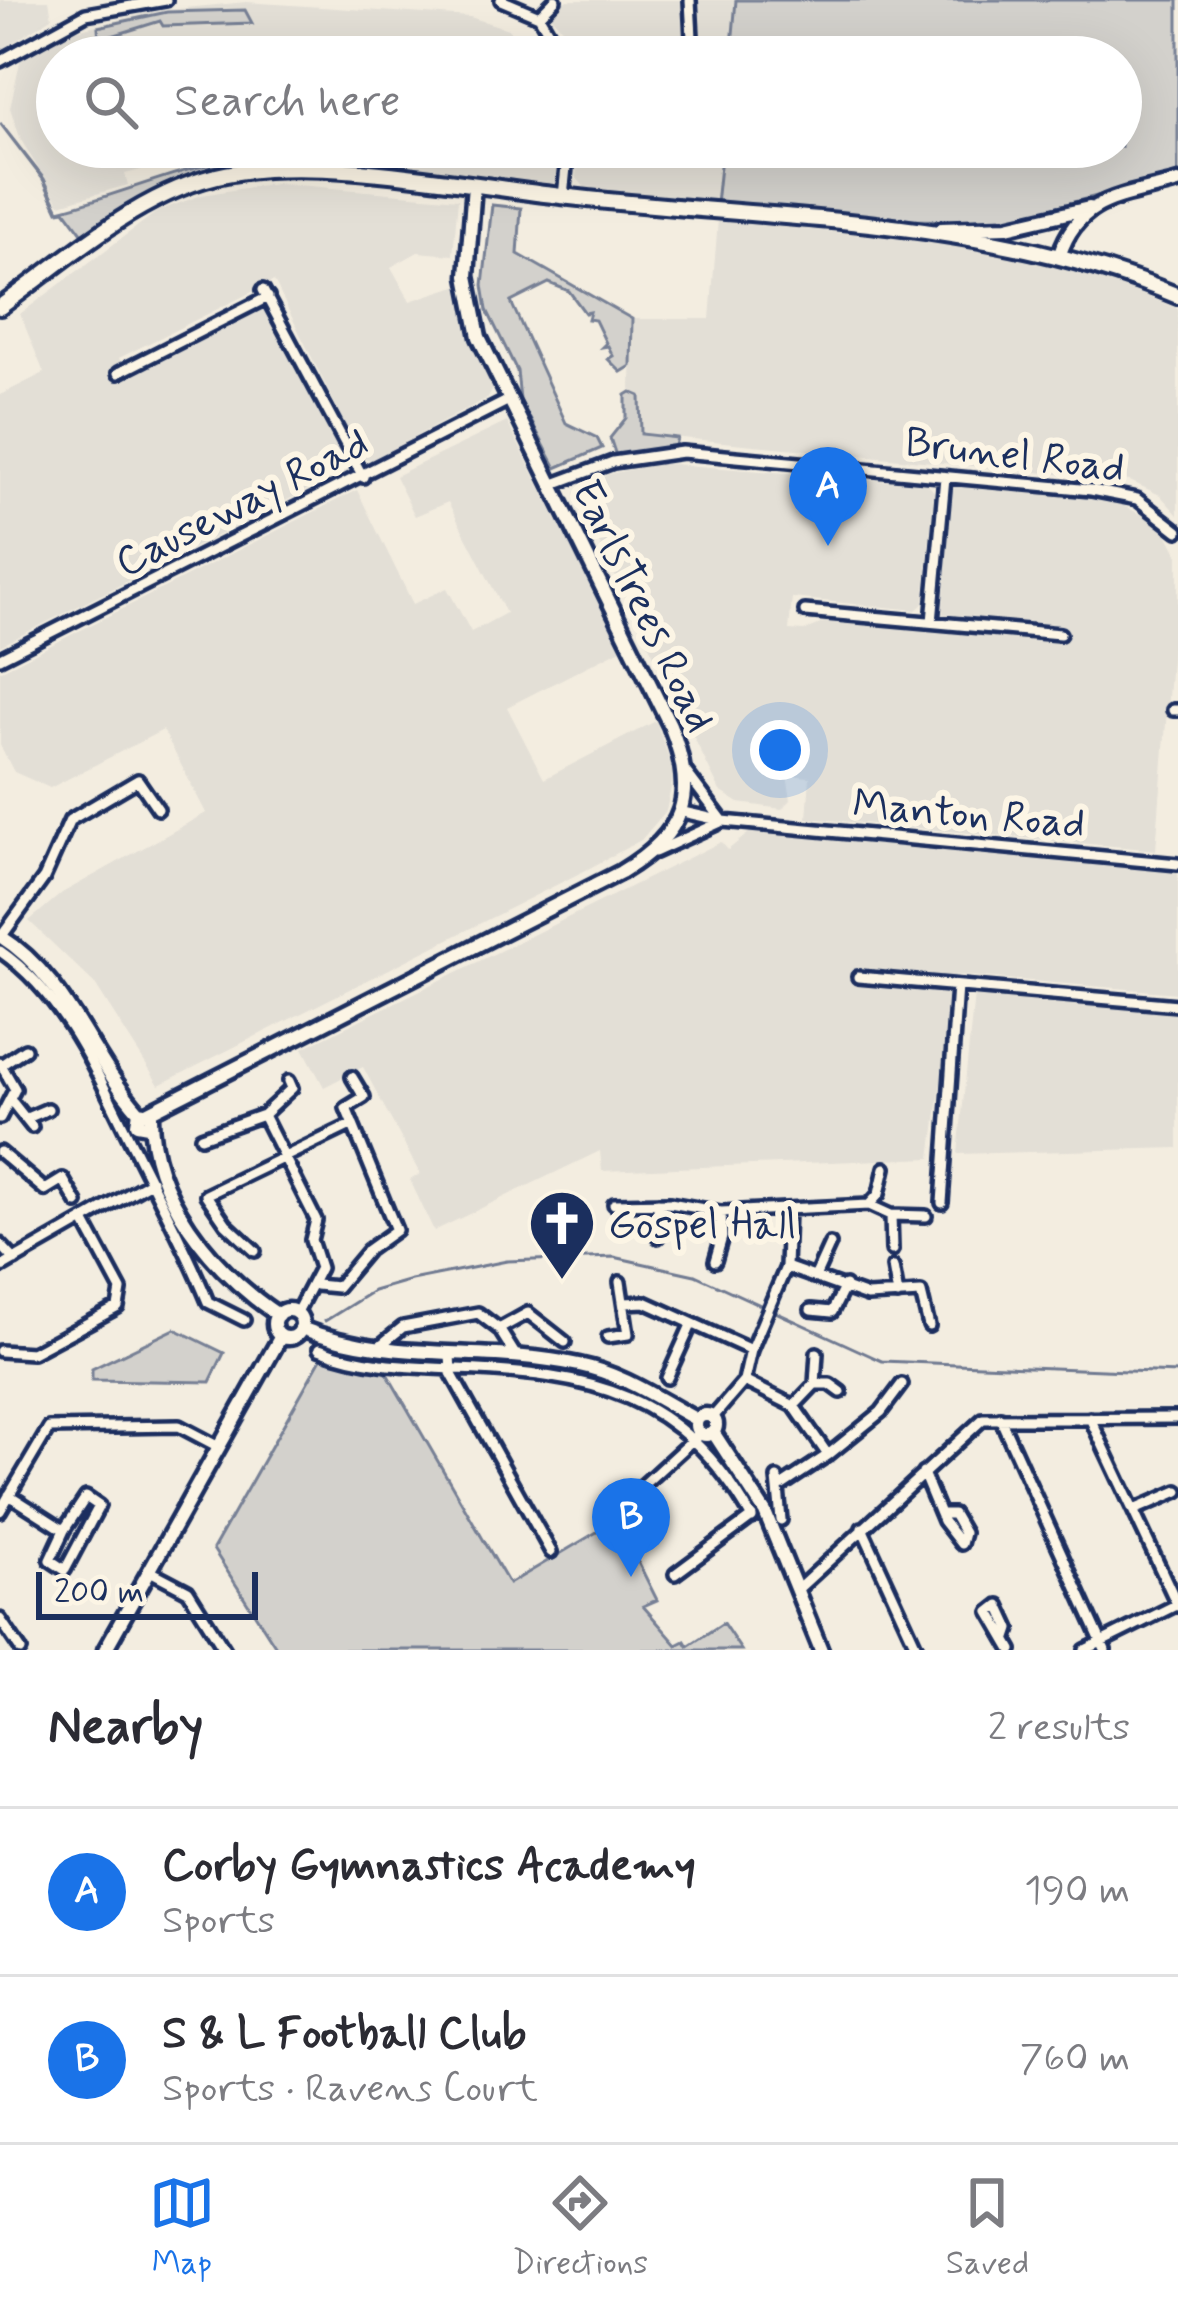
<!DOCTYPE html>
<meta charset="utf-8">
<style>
body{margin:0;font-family:Mynerve,sans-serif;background:#f2f2f3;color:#2b2b33}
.scale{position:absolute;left:36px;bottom:30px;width:222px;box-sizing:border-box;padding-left:12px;border:6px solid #1b2f5e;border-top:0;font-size:33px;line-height:42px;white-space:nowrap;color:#1b2f5e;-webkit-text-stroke:9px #fcf5e5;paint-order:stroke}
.you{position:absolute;left:780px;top:750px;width:42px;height:42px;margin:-30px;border:9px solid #fff;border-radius:50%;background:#1a73e8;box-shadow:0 0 0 18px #1a73e833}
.badge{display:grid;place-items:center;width:78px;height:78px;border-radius:50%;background:#1a73e8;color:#fff;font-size:39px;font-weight:700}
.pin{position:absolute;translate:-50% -99px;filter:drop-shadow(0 3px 6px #0008)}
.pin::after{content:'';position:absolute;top:63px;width:42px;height:36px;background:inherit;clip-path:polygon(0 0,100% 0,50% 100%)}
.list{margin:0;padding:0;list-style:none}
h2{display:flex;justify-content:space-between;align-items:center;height:156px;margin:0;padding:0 48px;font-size:51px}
h2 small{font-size:39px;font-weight:400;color:#7c7c81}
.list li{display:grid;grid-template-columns:78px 1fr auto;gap:36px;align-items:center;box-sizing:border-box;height:168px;padding:0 48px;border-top:3px solid #e1e1e2}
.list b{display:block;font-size:45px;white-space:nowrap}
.list p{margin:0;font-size:39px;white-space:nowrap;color:#7c7c81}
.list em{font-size:39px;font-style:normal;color:#7c7c81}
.icon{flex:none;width:66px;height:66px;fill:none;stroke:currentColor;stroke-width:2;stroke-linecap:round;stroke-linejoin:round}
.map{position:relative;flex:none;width:1178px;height:1650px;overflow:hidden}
.search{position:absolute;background:#fff;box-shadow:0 12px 48px #0002;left:36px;right:36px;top:36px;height:132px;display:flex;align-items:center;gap:30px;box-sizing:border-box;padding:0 42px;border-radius:66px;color:#7c7c81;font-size:45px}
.sheet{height:492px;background:#fff}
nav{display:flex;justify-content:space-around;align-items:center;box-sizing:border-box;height:168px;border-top:3px solid #e1e1e2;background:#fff;font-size:33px;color:#7c7c81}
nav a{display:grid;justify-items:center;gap:6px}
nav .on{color:#1a73e8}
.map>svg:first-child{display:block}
.built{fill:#e3dfd6}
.green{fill:#d3d1cc;stroke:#778095;stroke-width:3}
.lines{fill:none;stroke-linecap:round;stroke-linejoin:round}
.stream{stroke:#707a91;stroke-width:3}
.street-casing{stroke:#1b2f5e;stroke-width:18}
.secondary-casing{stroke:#1b2f5e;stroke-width:21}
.primary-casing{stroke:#1b2f5e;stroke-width:22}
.street{stroke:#fcf5e5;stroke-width:9}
.secondary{stroke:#fcf5e5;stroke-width:12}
.primary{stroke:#fcf5e5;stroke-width:14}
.labels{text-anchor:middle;stroke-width:12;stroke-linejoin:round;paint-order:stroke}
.street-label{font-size:42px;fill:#1b2f5e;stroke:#fcf5e5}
.poi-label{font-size:42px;fill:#1b2f5e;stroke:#fcf5e5;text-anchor:start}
</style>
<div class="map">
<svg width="1178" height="1650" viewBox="0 0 1178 1650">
<rect width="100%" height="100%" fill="#f3ede0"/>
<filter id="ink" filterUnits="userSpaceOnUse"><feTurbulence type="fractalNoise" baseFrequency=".00833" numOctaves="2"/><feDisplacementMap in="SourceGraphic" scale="24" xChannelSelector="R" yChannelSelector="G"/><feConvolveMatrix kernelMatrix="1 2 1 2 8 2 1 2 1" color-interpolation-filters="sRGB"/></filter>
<g filter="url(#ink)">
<!-- built -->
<path class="built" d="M0 0H49L52 18 0 51Z
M567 0H683L685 57H573L564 31 549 13Z
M696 0H736L732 50H701Z
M246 2 470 17 508 29 530 57H57V147H232L125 174 128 185 60 204 21 140 10 108 21 57 72 31 156 11Z
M250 147H559L555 186 249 157Z
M578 147H722L716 204 587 190 576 177Z
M275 183 458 199 453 255 418 252 391 267 410 301 459 285 493 389 488 398 371 460 361 457 274 281 119 358 127 376 266 307 345 461 341 473 0 646V395L44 373 20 314 158 211 202 195Z
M718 220 961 245 1077 267 1178 309V515L1160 495 1130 481 640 434V397L631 392 632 319H710Z
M507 422 623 648 507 707 544 779 656 721 674 773 666 811 641 840 588 869 159 1085 94 983 29 921 62 893 206 813 163 730 50 788 14 772 0 745V671L357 490 413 604 447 588 471 632 506 613 448 502 415 516 395 476Z
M660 463 928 484 934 492 924 603 916 610 792 598 789 630 804 631 825 622 1050 640 1053 624 942 614 953 485 1109 498 1163 526 1178 555V634H1173L1156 850 807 818 810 777 787 775 791 800 782 809 739 803 720 791 575 493 609 474Z
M750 832 1178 872V993L955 975 931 1158 602 1171 600 1151 434 1231 410 1180 420 1174 363 1067 324 1087 303 1048 721 842 728 850Z
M974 994 1178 1014V1148L958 1154Z"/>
<!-- green -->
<path class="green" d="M736 0H1178V175L1000 221 898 220 716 204 722 147H1121V57H731Z
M245 10 252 23 163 26 160 21 99 40 98 27 167 12Z
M0 123 44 179 59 210C126 193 182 166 251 156L257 162 342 168 215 173 85 237 65 210 58 211 43 179Z
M492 205 521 208 518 254 632 319 631 366 621 372 608 359 613 356 608 346 602 347 606 343 595 320 588 319 590 312 585 313 569 291 549 283 511 302 566 423 597 438 602 448 556 468 520 400 517 371 487 310 483 285Z
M631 392 640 396 641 434 677 438 674 449 616 456 610 438 626 418V395Z
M175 1329 224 1353 210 1382 92 1380V1369Z
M323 1355 385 1370 509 1584 617 1520 657 1600 643 1606 677 1645 685 1641 688 1646 723 1623 741 1650H278L213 1549Z"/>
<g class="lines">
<!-- stream -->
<path class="stream" d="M325 1321 373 1291 411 1280 507 1261 614 1257 695 1275 882 1361 1178 1373"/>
<defs>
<path id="street" d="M501 0 539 16 563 57
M690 0 693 57
M539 16 555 0
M0 61 86 14 166 0
M563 197 568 147
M263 290 363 477
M118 373 268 297
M551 485 613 462 682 452 1091 490 1137 499 1178 531
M805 611 1060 634
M932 622 945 477
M0 658 509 400
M1173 710H1178
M683 812 723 821 1178 864
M655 852 723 821 686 772
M1 937 44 878 70 820 138 780 158 809
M0 951C68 998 99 1079 135 1150 160 1201 187 1250 208 1302L244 1320
M858 977 1178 1005
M0 1063 15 1089 0 1118
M1 1065 25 1049
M13 1103 32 1127
M263 1115 292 1088 289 1081
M27 1118 48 1109
M201 1137 263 1115 316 1220 311 1240 320 1268 296 1314
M0 1152 45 1190 63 1179 77 1203
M658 1203V1237
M942 1203 957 986
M614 1204 670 1203 721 1212 869 1205 891 1215 926 1216
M869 1205 879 1194 885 1168
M891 1215 892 1250
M0 1244 15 1260
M255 1251 226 1224 206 1195 353 1124
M715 1261 722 1237 721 1212
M786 1267 867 1296 921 1293 929 1326
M893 1267 898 1295
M0 1268 152 1181
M815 1277 830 1244
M316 1285 337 1287 368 1250 396 1230 346 1108 364 1097 352 1077
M625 1303 645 1302 751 1350
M811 1310 832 1312 845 1286
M499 1329 528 1313 565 1342
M608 1337 628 1334 620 1282
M377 1348 403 1327 478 1313 499 1329 516 1356
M319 1349C363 1366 408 1367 456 1369 591 1374 680 1391 752 1518
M0 1351 32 1353 118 1307 121 1290 84 1221
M450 1354 451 1373 551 1552
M667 1378 691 1325
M744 1381 794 1406 828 1455 781 1486
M815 1384 817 1353
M815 1384H830L841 1392
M794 1406 815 1384
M713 1417 744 1381 751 1350 786 1267 788 1210
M1000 1418 1105 1650
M1090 1418 1178 1606
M828 1455 881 1412 902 1384
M923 1473 943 1521 961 1544 964 1533 953 1514H944
M777 1478 781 1520
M9 1495 64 1530 86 1497 99 1506 65 1570 50 1560 64 1530
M617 1509 700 1433
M1134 1510 1178 1491
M0 1511 49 1428 179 1426 219 1447
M862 1528 918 1650
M150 1571 188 1591 225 1650
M675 1574 752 1517
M798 1589 983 1419 1178 1418
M0 1619 21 1650
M1007 1638 1010 1629 999 1605 990 1612 1012 1650
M1085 1650 1178 1604"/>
<path id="secondary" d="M941 229 1007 227 1089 208
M1060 254C1079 196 1125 197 1178 182
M0 936C68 979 88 1055 139 1112
M149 1112 621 872C686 833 698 795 670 725L479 337 467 276 474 185
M148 1126 137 1124 139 1112 151 1114C150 1194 211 1270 278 1315
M274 1324a14 14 0 1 1 28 0a14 14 0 1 1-28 0Z
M301 1328C391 1364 486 1345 579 1365 623 1374 658 1399 697 1420
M696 1425a10 10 0 1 1 20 0a10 10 0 1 1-20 0Z
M713 1432 765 1512 821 1650
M105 1650 281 1336"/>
<path id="primary" d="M0 307C67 259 142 190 226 174 321 156 463 185 561 196 767 220 984 215 1178 296"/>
</defs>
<!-- street casing -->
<use href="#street" class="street-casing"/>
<!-- secondary casing -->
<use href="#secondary" class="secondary-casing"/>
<!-- primary casing -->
<use href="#primary" class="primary-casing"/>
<!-- street -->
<use href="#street" class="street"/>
<!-- secondary -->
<use href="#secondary" class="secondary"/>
<!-- primary -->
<use href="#primary" class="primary"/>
</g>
</g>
<!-- icons -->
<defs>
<symbol id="church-pin" viewBox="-11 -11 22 30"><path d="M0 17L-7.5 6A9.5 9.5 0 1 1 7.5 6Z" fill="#1b2f5e" stroke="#fcf5e5"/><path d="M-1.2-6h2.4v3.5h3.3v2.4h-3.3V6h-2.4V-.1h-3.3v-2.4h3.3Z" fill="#fff"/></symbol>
</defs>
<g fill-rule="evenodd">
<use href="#church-pin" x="524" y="1185" width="76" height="104"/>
</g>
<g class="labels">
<!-- street labels -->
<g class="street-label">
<text transform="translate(1015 453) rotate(7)" y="15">Brunel Road</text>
<text transform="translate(241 501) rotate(-27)" y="15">Causeway Road</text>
<text transform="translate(645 605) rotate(64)" y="15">EarlsTrees Road</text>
<text transform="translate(969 812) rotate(5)" y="15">Manton Road</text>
</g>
<!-- poi labels -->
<g class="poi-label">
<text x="608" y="1238">Gospel Hall</text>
</g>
</g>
</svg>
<div class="scale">200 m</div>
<div class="you"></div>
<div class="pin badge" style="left:828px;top:546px">A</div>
<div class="pin badge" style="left:631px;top:1577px">B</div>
<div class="search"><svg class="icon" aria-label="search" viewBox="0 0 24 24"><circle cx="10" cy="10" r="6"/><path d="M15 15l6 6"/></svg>Search here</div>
</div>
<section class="sheet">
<h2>Nearby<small>2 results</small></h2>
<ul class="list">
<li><span class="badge">A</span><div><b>Corby Gymnastics Academy</b><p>Sports</p></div><em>190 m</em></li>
<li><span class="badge">B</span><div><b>S &amp; L Football Club</b><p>Sports · Ravens Court</p></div><em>760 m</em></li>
</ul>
</section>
<nav>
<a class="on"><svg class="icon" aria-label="map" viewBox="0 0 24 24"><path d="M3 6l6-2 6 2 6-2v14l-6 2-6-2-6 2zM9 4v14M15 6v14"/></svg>Map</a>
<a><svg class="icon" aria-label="directions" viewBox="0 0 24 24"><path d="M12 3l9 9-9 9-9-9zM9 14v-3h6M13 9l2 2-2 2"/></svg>Directions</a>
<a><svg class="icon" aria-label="saved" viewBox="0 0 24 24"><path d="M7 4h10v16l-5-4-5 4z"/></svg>Saved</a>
</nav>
